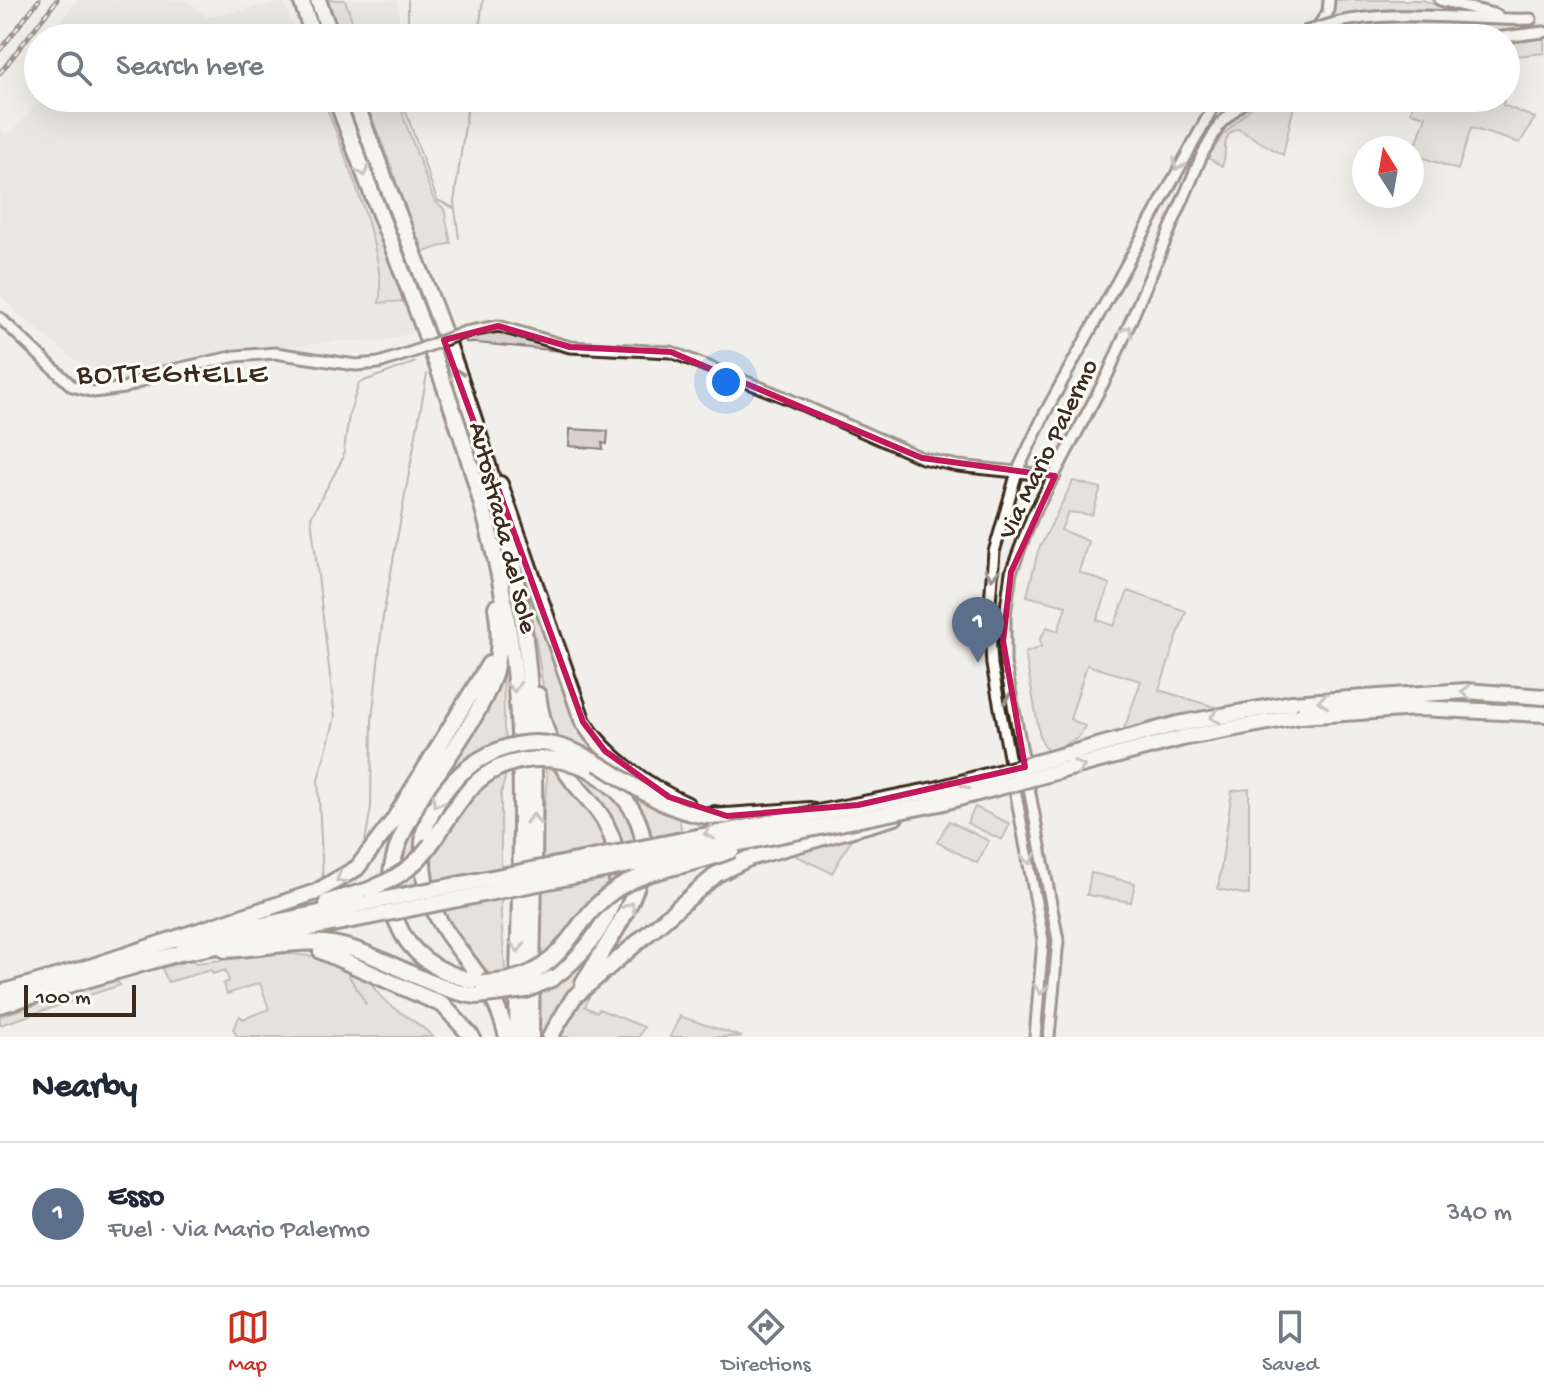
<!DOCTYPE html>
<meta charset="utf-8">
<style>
body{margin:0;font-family:"Gochi Hand",sans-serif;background:#f2f2f3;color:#1f2937}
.compass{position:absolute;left:1352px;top:136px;width:72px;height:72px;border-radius:50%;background:#fff;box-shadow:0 8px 32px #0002;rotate:349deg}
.scale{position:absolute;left:24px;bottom:20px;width:112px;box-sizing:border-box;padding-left:8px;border:4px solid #3b2a1e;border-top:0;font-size:22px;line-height:28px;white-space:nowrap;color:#3b2a1e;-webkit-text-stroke:6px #fdfcf7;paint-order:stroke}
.you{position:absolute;left:726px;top:382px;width:28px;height:28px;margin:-20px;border:6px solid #fff;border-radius:50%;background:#1a73e8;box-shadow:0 0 0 12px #1a73e833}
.badge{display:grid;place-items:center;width:52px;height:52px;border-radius:50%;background:#c8321e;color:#fff;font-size:26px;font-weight:700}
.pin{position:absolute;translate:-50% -66px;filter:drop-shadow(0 2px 4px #0008)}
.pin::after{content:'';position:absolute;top:42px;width:28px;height:24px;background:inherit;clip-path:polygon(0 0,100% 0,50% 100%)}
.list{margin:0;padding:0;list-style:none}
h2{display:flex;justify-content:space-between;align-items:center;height:104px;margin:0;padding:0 32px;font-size:34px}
h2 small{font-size:26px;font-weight:400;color:#747a83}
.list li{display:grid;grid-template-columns:52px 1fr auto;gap:24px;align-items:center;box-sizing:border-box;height:144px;padding:0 32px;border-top:2px solid #e0e1e3}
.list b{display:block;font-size:30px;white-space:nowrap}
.list p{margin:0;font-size:26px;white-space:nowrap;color:#747a83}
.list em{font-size:26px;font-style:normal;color:#747a83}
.icon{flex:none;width:44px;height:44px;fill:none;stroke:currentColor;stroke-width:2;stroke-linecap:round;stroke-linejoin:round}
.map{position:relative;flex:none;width:1544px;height:1037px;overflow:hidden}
.search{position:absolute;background:#fff;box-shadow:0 8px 32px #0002;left:24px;right:24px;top:24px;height:88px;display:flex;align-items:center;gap:20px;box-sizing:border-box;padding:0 28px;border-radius:44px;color:#747a83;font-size:30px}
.sheet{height:248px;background:#fff}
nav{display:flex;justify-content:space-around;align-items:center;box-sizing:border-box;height:112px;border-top:2px solid #e0e1e3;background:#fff;font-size:22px;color:#747a83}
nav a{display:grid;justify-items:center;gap:4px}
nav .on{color:#c8321e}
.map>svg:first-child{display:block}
.built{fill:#e3e0da}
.green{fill:#d7d2cc;stroke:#897e75;stroke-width:2}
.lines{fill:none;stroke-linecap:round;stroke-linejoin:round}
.stream{stroke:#80746b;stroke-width:2}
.minor-casing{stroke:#3b2a1e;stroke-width:15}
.highway-casing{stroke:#3b2a1e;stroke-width:20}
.minor{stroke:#fdfcf7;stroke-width:9}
.highway{stroke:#fdfcf7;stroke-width:14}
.rail-casing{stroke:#3b2a1e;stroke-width:5}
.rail{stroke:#fdfcf7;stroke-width:2;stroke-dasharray:6;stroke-linecap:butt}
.minor-bridge-casing{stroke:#3b2a1e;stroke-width:15;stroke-linecap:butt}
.highway-bridge-casing{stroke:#3b2a1e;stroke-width:20;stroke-linecap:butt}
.minor-bridge{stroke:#fdfcf7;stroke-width:9}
.highway-bridge{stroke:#fdfcf7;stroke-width:14}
.oneway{stroke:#9c938a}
.marked{fill:none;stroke:#c2185b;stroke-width:6;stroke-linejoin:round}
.labels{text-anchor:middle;stroke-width:6;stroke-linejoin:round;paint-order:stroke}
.street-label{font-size:26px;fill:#3b2a1e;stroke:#fdfcf7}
.quarter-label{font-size:30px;letter-spacing:2px;fill:#3b2a1e;stroke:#fdfcf7}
</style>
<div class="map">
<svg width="1544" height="1037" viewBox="0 0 1544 1037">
<rect width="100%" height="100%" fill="#f1efea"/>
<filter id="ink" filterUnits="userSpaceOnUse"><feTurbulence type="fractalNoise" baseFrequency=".0125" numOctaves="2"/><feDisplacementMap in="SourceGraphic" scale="16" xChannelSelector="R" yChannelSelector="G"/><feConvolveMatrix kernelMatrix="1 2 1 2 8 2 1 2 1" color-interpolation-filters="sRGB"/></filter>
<g filter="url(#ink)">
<!-- built -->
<path class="built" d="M77 0H187L206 17 284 2 297 38H69L61 22Z
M345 0H398L400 38H358Z
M44 98H323L361 201 380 268 379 302 403 301 414 332 385 341H337L213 357 109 387 16 312 0 294V130L7 136Z"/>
<!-- green -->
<path class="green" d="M328 0H345L358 38H342Z
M1335 0H1423L1451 11 1389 9 1331 19Z
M1400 20 1544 26 1447 38H1318L1321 33 1360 23Z
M1544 38V53L1517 56 1506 91V43Z
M323 98H333L403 301 379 303C389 258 340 145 323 98Z
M364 98H379L386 108 396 105 397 98H404L403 116 434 200 444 209 451 243 424 252 420 240 413 243 393 171Z
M1261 98 1294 105 1283 155 1238 129C1218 136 1229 154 1222 166L1208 158 1222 136Z
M1414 98H1504L1503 105 1535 118 1520 143 1471 128 1458 170 1413 154 1426 116 1411 112Z
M495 330 572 352 466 342 463 337Z
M570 429 608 431 607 444 602 443 603 449 569 446Z
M1073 481 1101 488 1092 515 1068 512 1061 530 1088 541 1079 572 1110 584 1097 620 1114 626 1128 591 1186 611 1159 690 1222 709 1123 732 1141 681 1087 665 1070 719 1085 726 1078 738 1048 753 1040 737 1025 653 1041 647 1040 639 1047 627 1058 631 1066 606 1027 596 1038 551Z
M510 531 578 722 603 753 677 804 682 834 638 842 635 890 553 1018 547 1037 539 1036 543 822 547 779 541 730C547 743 552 758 560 770 572 789 592 804 602 824 631 882 600 941 551 975L553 983 586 957 612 916 622 878 620 845 604 809 572 772 556 738 547 714 536 640Z
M503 654 504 729 510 756 501 794V919L509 1014C485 967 447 930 428 881L394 888 398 852Z
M1249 789V895L1218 889 1232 791Z
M975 807 1010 824 1002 840 967 823Z
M949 821 989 841 977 863 937 842Z
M854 835 832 873 796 856 797 850Z
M1091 873 1135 883 1131 902 1087 895Z
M284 953 333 959 368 976C383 1011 409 1012 433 1037H238L233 1029 240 1016 243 1019 269 1009 260 983 227 994 223 984 229 981 225 970 213 974 211 970 168 982 162 968 192 960 196 963Z
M115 980 120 985 0 1025V1016Z
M594 984 585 1007 597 1012 599 1009 644 1027 639 1037H555L560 1023Z
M680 1016 682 1017 742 1037H670Z"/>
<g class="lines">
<!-- stream -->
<path class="stream" d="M408 0V38
M478 38 483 0
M407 98 406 112 437 200 454 208
M459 238 454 202 469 98
M364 848 371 807 372 720 383 616 427 374
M323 880 318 780 335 718 311 517 343 458 349 415 359 383 416 362
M349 976 366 1004"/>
<defs>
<path id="minor" d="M1440 0 1497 15
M1335 23C1400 8 1465 21 1531 19
M1310 38 1328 12 1329 0
M1495 38 1544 32
M0 318 72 386 94 392 124 388 163 372 236 356 275 353 356 365 379 363 415 351
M465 332 498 326 570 347 671 352 784 397 922 458 958 466 1055 476
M1035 1037 1043 940 992 665 989 615 994 552 1017 472 1045 413 1218 98
M1049 1037 1058 940 1005 663V615L1011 572 1032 517 1108 374 1203 153 1220 124 1248 98"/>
<path id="highway" d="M301 0 314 38
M318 0 332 38
M336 98C399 273 484 453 510 638 529 769 518 906 517 1037
M354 98C417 269 504 457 525 639 541 770 532 905 531 1037
M500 484 583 722C606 758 649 788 687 805
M538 695C542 724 553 756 572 780 583 795 598 807 606 824 637 884 601 942 553 978
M1292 703 1466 691 1544 697
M1300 716 1417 708 1544 714
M715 814 727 816 810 810
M424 832C412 940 486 948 507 1037
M327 902 369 890
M182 942 366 903
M225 950C257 949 293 940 324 943 378 948 423 989 477 996
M321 951 443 1005 472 1037
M93 966 316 892 357 868 393 821 489 664
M482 983C449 976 419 963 402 933 354 845 464 759 492 680 500 658 500 629 496 607
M583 983C630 908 690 830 587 768
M0 993 100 964
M0 1005 176 954 368 917
M550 1037 574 997 717 874 749 858 895 817"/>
</defs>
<!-- minor casing -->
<use href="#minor" class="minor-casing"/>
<!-- highway casing -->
<use href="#highway" class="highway-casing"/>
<!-- minor -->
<use href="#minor" class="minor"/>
<!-- highway -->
<use href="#highway" class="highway"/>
<defs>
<path id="rail" d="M0 50 39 0
M0 73 57 0"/>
</defs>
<!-- rail casing -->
<use href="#rail" class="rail-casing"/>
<!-- rail -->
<use href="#rail" class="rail"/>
<defs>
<path id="minor-bridge" d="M1304 32 1335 23
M415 351 465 332"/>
<path id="highway-bridge" d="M424 832C434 802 451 777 479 760 582 698 631 825 727 816
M369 890C384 883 400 876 412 865 435 845 448 814 468 791 498 756 547 752 587 768
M366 903 939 789 1178 724 1292 703
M368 917 940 803 1182 738 1300 716
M482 983C574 981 564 915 627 883 660 866 699 865 732 850
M477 996 526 990 553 978"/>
</defs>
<!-- minor-bridge casing -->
<use href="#minor-bridge" class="minor-bridge-casing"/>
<!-- highway-bridge casing -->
<use href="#highway-bridge" class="highway-bridge-casing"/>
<!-- minor-bridge -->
<use href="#minor-bridge" class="minor-bridge"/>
<!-- highway-bridge -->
<use href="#highway-bridge" class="highway-bridge"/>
</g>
<!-- one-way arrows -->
<defs><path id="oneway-chevron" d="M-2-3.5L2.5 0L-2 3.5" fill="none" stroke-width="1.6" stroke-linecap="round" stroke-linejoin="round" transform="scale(2)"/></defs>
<g class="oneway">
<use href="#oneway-chevron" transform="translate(1178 165) rotate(118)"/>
<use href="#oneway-chevron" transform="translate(363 171) rotate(69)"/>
<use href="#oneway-chevron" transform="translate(1127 331) rotate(-66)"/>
<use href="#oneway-chevron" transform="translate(456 373) rotate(-110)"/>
<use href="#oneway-chevron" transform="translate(992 574) rotate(94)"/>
<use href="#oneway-chevron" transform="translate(514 687) rotate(85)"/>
<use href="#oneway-chevron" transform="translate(1466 692) rotate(-180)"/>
<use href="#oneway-chevron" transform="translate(1011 698) rotate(-100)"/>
<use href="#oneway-chevron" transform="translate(1323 701) rotate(176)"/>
<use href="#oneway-chevron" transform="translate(1215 717) rotate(170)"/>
<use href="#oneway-chevron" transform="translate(1080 767) rotate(-16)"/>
<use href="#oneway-chevron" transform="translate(964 783) rotate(166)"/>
<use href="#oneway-chevron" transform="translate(437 802) rotate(122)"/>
<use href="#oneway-chevron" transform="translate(533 819) rotate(-89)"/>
<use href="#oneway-chevron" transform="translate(709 833) rotate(169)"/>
<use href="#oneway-chevron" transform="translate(1029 859) rotate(80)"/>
<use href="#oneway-chevron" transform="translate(341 878) rotate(148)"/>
<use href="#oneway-chevron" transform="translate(630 907) rotate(-62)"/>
<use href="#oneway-chevron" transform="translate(518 947) rotate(90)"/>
<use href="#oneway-chevron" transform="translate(1041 989) rotate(93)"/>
</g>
</g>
<!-- marked area -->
<path d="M0 0H1544V1037H0ZM498 326 570 347 671 352 922 458 1055 476 1011 572 1003 641 1025 767 858 805 727 816 669 797 605 751 583 722 444 340Z" fill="#f1efea" fill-opacity=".55" fill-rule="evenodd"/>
<path class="marked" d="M498 326 570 347 671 352 922 458 1055 476 1011 572 1003 641 1025 767 858 805 727 816 669 797 605 751 583 722 444 340Z"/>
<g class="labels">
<!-- street labels -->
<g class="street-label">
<text transform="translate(1046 448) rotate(-64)" y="9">Via Mario Palermo</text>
<text transform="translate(505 527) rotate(76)" y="9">Autostrada del Sole</text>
</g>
<!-- quarter labels -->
<g class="quarter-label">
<text x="173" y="382">BOTTEGHELLE</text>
</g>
</g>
</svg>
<svg class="compass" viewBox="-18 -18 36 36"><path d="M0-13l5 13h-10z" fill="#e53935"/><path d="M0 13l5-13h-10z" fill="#747a83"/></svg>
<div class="scale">100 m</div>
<div class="you"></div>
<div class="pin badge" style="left:978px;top:663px;background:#5c6f8a">1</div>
<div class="search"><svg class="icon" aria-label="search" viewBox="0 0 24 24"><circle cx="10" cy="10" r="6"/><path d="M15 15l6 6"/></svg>Search here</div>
</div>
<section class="sheet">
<h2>Nearby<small></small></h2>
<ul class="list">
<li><span class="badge" style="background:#5c6f8a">1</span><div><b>Esso</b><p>Fuel · Via Mario Palermo</p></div><em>340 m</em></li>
</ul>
</section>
<nav>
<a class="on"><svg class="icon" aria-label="map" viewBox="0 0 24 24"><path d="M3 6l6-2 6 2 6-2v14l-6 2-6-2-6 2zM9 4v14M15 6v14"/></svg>Map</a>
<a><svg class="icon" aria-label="directions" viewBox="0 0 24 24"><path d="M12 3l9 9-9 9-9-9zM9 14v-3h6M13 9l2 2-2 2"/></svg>Directions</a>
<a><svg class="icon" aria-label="saved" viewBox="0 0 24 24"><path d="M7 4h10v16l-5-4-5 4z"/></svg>Saved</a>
</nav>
